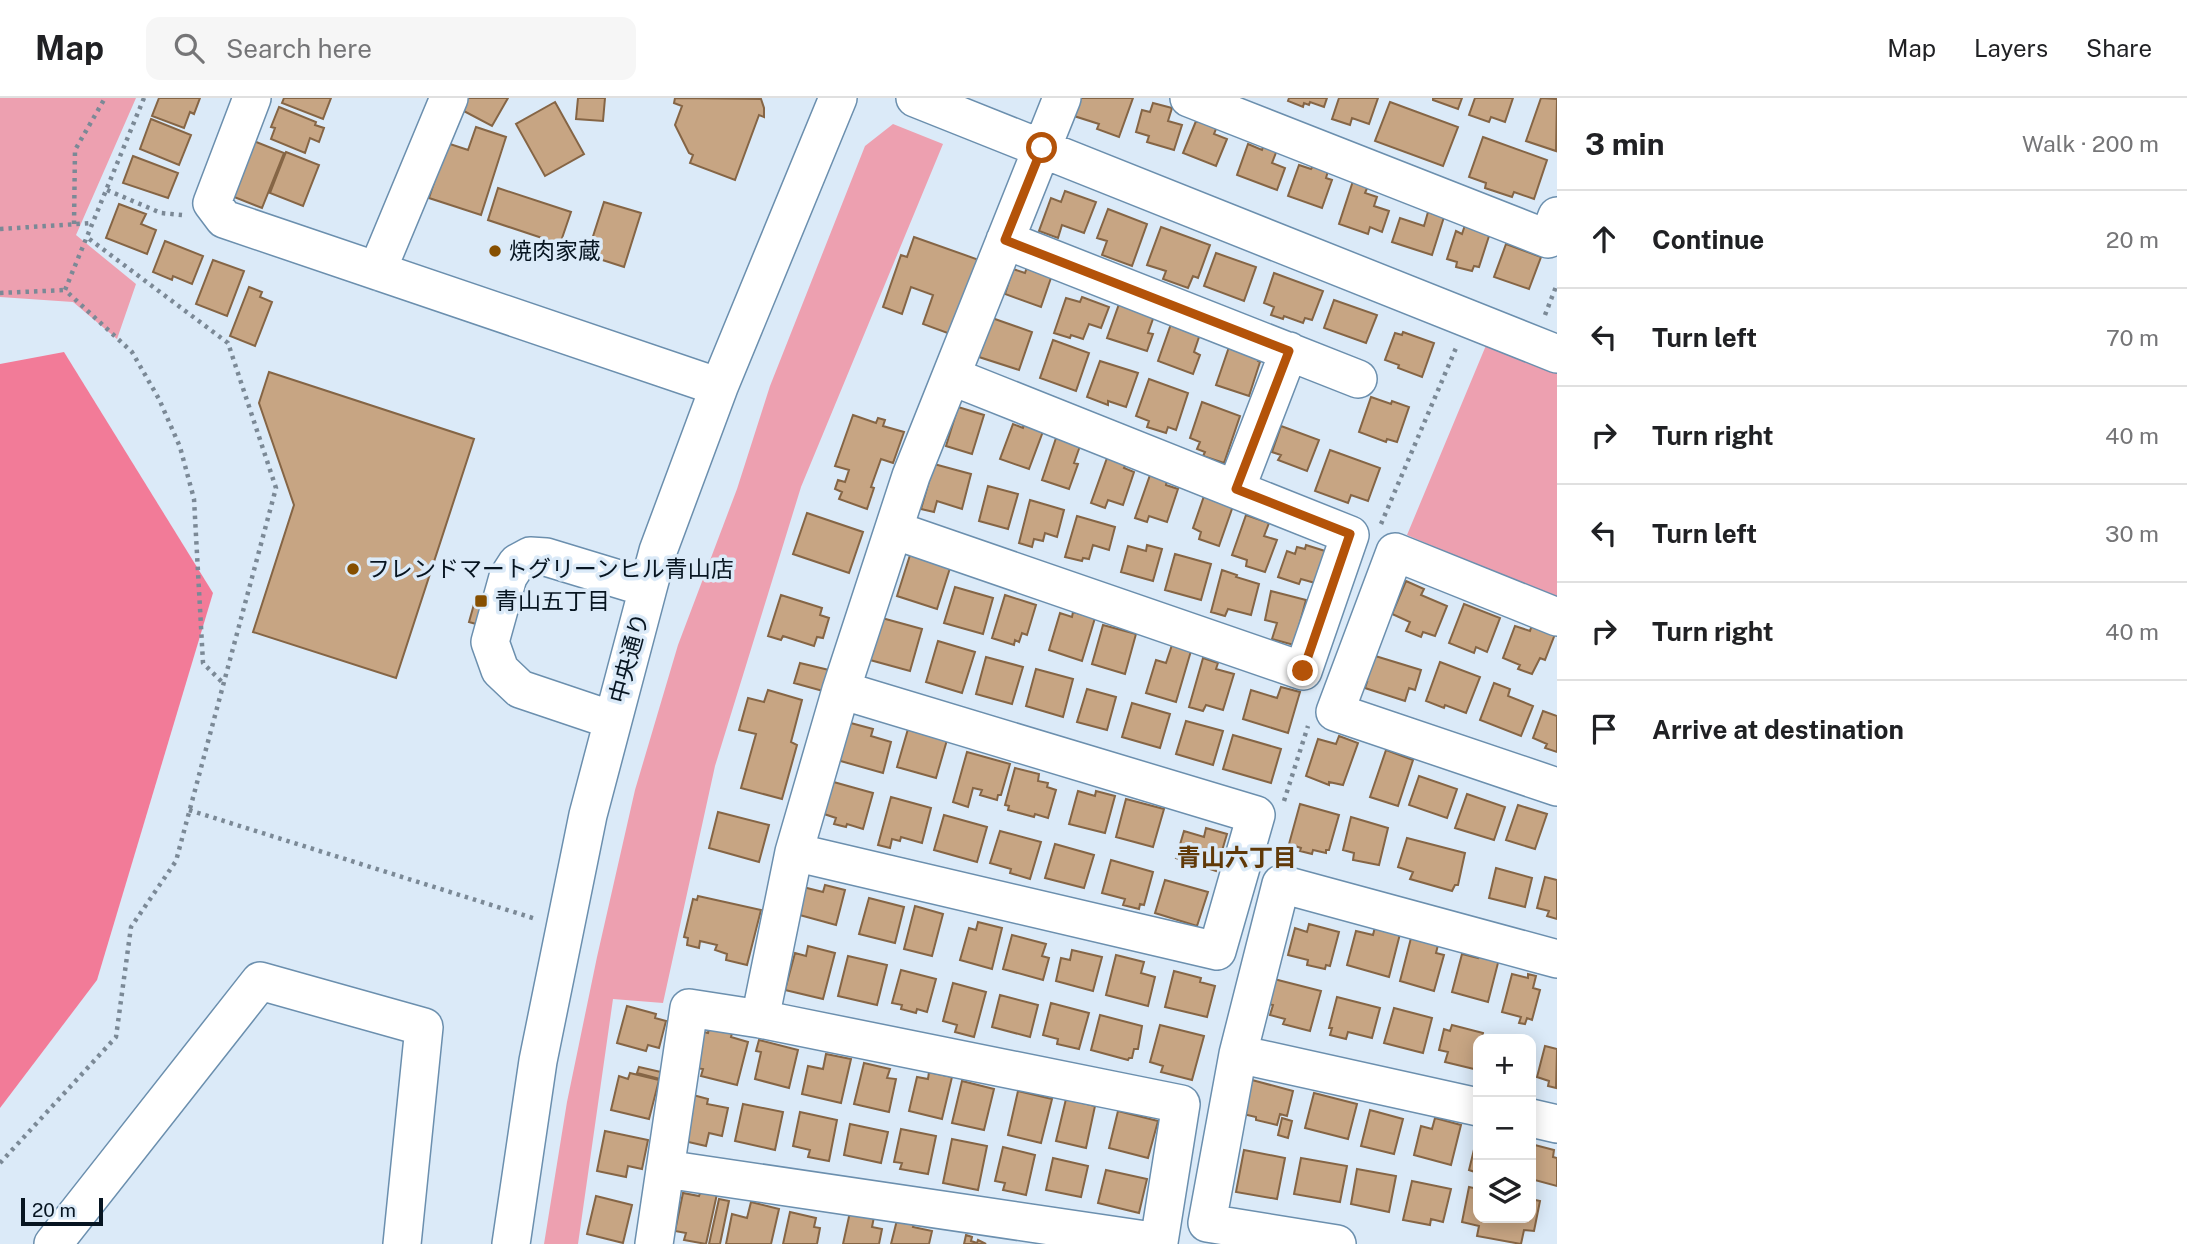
<!DOCTYPE html>
<meta charset="utf-8">
<style>
body{margin:0;font-family:"Public Sans","Noto Sans JP",sans-serif;background:#f6f6f6;color:#202124}
.controls{position:absolute;right:21px;bottom:21px;display:grid;overflow:hidden;border-radius:14px;box-shadow:0 4px 18px #0003}
.controls button{width:63px;height:63px;display:grid;place-items:center;padding:0;border:0;border-bottom:2px solid #e0e0e0;background:#fff;color:#202124;font:35px sans-serif}
.scale{position:absolute;left:21px;bottom:18px;width:82px;box-sizing:border-box;padding-left:7px;border:4px solid #071521;border-top:0;font-size:19px;line-height:24px;white-space:nowrap;color:#071521;-webkit-text-stroke:5px #dbeaf8;paint-order:stroke}
.stop{position:absolute;width:21px;height:21px;margin:-16px;border:5px solid #b45309;border-radius:50%;background:#fff}
.stop.end{background:#b45309;border-color:#fff;box-shadow:0 2px 7px #0008}
.list{margin:0;padding:0;list-style:none}
h2{display:flex;justify-content:space-between;align-items:center;height:91px;margin:0;padding:0 28px;font-size:30px}
h2 small{font-size:23px;font-weight:400;color:#757577}
.list li{display:grid;grid-template-columns:46px 1fr auto;gap:21px;align-items:center;box-sizing:border-box;height:98px;padding:0 28px;border-top:2px solid #e0e0e0}
.list b{display:block;font-size:26px;white-space:nowrap}
.list em{font-size:23px;font-style:normal;color:#757577}
.icon{flex:none;width:38px;height:38px;fill:none;stroke:currentColor;stroke-width:2;stroke-linecap:round;stroke-linejoin:round}
.map{position:relative;flex:none;width:1557px;height:1146px;overflow:hidden}
header{display:flex;align-items:center;gap:42px;box-sizing:border-box;height:98px;padding:0 35px;background:#fff;border-bottom:2px solid #e0e0e0}
header strong{font-size:33px}
nav{display:flex;gap:38px;margin-inline-start:auto;font-size:24px}
.search{width:490px;height:63px;background:#f6f6f6;display:flex;align-items:center;gap:18px;box-sizing:border-box;padding:0 24px;border-radius:14px;color:#757577;font-size:26px}
main{display:flex}
aside{flex:1;background:#fff}
.map>svg:first-child{display:block}
.green{fill:#eda0b0}
.forest{fill:#f27b98}
.building{fill:#c7a583;stroke:#856545;stroke-width:2}
.lines{fill:none;stroke-linecap:round;stroke-linejoin:round}
.minor-casing{stroke:#6b8fae;stroke-width:40}
.path{stroke:#7b8996;stroke-width:4.5;stroke-dasharray:3.5 5;stroke-linecap:butt}
.minor{stroke:#fff;stroke-width:37}
.route{stroke:#b45309;stroke-width:9}
.poi-dot{fill:#864f00;stroke:#dbeaf8;stroke-width:2.5}
.labels{text-anchor:middle;stroke-width:7;stroke-linejoin:round;paint-order:stroke}
.poi-label{font-size:23px;fill:#071521;stroke:#dbeaf8;text-anchor:start}
.street-label{font-size:23px;fill:#071521;stroke:#dbeaf8}
.neighbourhood-label{font-size:24px;font-weight:bold;fill:#603908;stroke:#dbeaf8}
</style>
<header>
<strong>Map</strong>
<div class="search"><svg class="icon" aria-label="search" viewBox="0 0 24 24"><circle cx="10" cy="10" r="6"/><path d="M15 15l6 6"/></svg>Search here</div>
<nav><a>Map</a><a>Layers</a><a>Share</a></nav>
</header>
<main>
<div class="map">
<svg width="1557" height="1146" viewBox="0 0 1557 1146">
<rect width="100%" height="100%" fill="#dbeaf8"/>
<!-- green -->
<path class="green" d="M0 0H136L76 137 136 186 117 241 73 204 0 199Z
M893 26 943 46 801 389 715 668 663 905 613 901 578 1146H544L567 1004 597 859 635 692 678 547 737 391 770 288 865 48Z
M1487 245 1557 273V502L1407 437Z"/>
<!-- forest -->
<path class="forest" d="M64 254 213 495 97 882 0 1010V266Z"/>
<!-- building -->
<path class="building" d="M159 0H200L194 16 190 14 184 30 152 18Z
M284 0H331L323 21 282 5Z
M466 0H508L492 28 460 11Z
M578 0H605L603 23 576 21Z
M675 0 761 1 764 10V19L759 17 735 82 690 65 693 57 689 55 675 27 682 8 674 5Z
M1081 0H1133L1119 39 1097 31 1099 26 1074 18Z
M1289 0H1327L1324 9 1310 4 1309 7 1304 5 1303 9 1288 3Z
M1339 0H1378L1369 26 1352 20 1350 27 1332 21Z
M1433 0H1462L1458 11 1433 2Z
M1475 0H1513L1505 24 1491 19 1489 24 1469 17Z
M1541 0 1557 1 1556 53 1526 43Z
M555 4 584 56 545 78 516 26Z
M1390 4 1458 29 1443 68 1375 43Z
M1153 5 1172 10 1168 23 1182 27 1174 52 1147 44 1149 38 1136 34 1142 12 1150 14Z
M279 9 316 24 315 27 324 30 319 44 310 40 305 55 271 41 275 30 271 29Z
M151 21 191 37 179 67 140 51Z
M1204 21 1218 26 1214 36 1227 41 1216 68 1183 55 1196 23 1203 25Z
M476 29 506 39 481 117 429 100 447 45 468 52Z
M1483 39 1547 62 1534 101 1514 94 1512 99 1485 90 1486 85 1469 79Z
M251 42 284 55 262 110 229 97Z
M1248 46 1262 52 1264 46 1277 52 1272 65 1285 70 1277 92 1237 77Z
M286 54 319 67 303 108 270 95Z
M133 58 178 75 168 100 123 85Z
M1299 67 1311 71 1313 68 1328 73 1326 80 1332 82 1322 110 1288 98Z
M1353 83 1368 88 1365 95 1377 99 1374 108 1389 113 1382 134 1370 129 1368 136 1339 126Z
M498 90 571 114 560 146 488 122Z
M1065 93 1096 104 1084 135 1062 127 1058 140 1039 133 1051 100 1061 104Z
M604 104 641 115 624 169 587 157Z
M119 106 146 116 141 126 156 132 147 156 106 140Z
M1108 111 1147 126 1132 168 1102 157 1107 143 1097 140Z
M1428 114 1444 119 1432 157 1392 144 1400 120 1424 128Z
M1465 127 1490 135 1479 169 1474 168 1472 173 1456 169 1457 164 1447 161 1456 133 1462 136Z
M1161 129 1210 147 1198 180 1193 178 1188 190 1163 181 1166 173 1147 167Z
M914 139 979 162 953 237 923 226 933 197 911 189 902 216 883 209 901 157 907 159Z
M165 143 203 158 192 186 173 178 172 182 153 174Z
M1506 146 1541 159 1529 191 1494 179Z
M1216 155 1256 169 1244 203 1204 188Z
M213 162 244 173 227 218 196 206Z
M1027 169 1052 177 1041 209 1005 196 1013 171 1025 175Z
M1274 175 1323 193 1312 222 1305 220 1303 225 1284 218 1283 221 1271 217 1274 209 1264 205Z
M249 189 262 194 260 199 272 204 255 248 230 238Z
M1082 199 1109 209 1101 230 1089 226 1083 241 1071 237 1070 240 1054 235 1066 200 1080 204Z
M1334 202 1377 217 1366 245 1324 230Z
M1119 206 1154 218 1148 235 1153 236 1147 253 1107 240Z
M992 220 1032 234 1019 272 979 259Z
M1171 226 1200 236 1194 254 1200 257 1193 276 1158 263Z
M1403 234 1434 245 1422 279 1398 270 1399 267 1385 262 1395 235 1402 237Z
M1053 242 1089 255 1076 293 1040 280Z
M1230 246 1260 257 1258 263 1260 264 1249 298 1216 287Z
M1100 263 1138 275 1126 309 1108 303V307L1087 299Z
M269 274 474 341 396 580 253 534 294 407 259 305Z
M1149 281 1188 295 1176 332 1168 329 1166 335 1147 329 1149 323 1136 318Z
M1371 299 1391 306 1392 303 1409 309 1397 344 1387 341 1386 344 1359 334Z
M1202 304 1240 318 1224 365 1203 358 1205 354 1197 351 1200 344 1190 340Z
M958 309 984 317 972 356 946 348Z
M853 317 876 325 878 320 885 322 883 328 904 334 893 365 881 361 871 389 874 390 867 411 839 401 842 394 835 391 838 382 845 384 849 372 835 368Z
M1026 321 1045 328 1029 371 1000 361 1013 326 1023 330Z
M1281 328 1319 342 1307 373 1278 362 1281 357 1272 354Z
M1056 340 1080 348 1074 365 1078 366 1069 391 1042 382Z
M1330 352 1380 370 1368 403 1351 397 1348 405 1315 393Z
M1107 360 1126 366 1124 370 1134 374 1123 407 1108 402 1105 410 1091 405Z
M934 366 971 376 962 411 937 403 934 414 921 411Z
M1150 377 1167 382 1166 387 1178 391 1167 424 1149 418 1147 424 1135 420Z
M988 388 1018 396 1008 431 979 423Z
M1204 398 1233 408 1219 448 1199 441 1201 434 1193 430Z
M1030 402 1064 412 1057 439 1045 435 1043 443 1034 441 1032 449 1019 445Z
M807 415 863 434 849 475 793 456Z
M1246 417 1269 425 1264 438 1277 442 1265 474 1246 468 1247 462 1232 457Z
M1077 418 1115 429 1109 452 1093 447 1089 461 1083 460 1082 463 1065 459Z
M1147 447 1162 451 1153 483 1121 474 1128 448 1146 453Z
M1306 447 1325 453 1315 485 1301 481 1299 486 1278 479 1287 453 1295 456 1297 449 1305 451Z
M911 454 951 467 937 511 897 498Z
M1175 456 1211 466 1201 502 1165 492Z
M1222 472 1237 477 1236 479 1259 486 1251 517 1228 511 1225 518 1211 514Z
M1406 483 1424 491 1421 497 1447 508 1435 538 1423 534 1421 539 1406 533 1410 524 1392 516Z
M955 489 993 500 983 536 944 525Z
M1271 493 1306 502 1294 547 1272 541 1277 525 1265 522Z
M781 497 822 510 820 517 829 520 823 540 817 539 814 548 783 538 781 542 768 538Z
M1005 497 1036 507 1027 537 1022 535 1019 544 1015 542 1014 547 992 540Z
M476 499 483 502 476 526 469 524Z
M1464 506 1500 520 1487 554 1476 549 1474 555 1449 545Z
M1073 514 1095 520 1082 563 1049 552 1060 515 1072 519Z
M882 520 922 531 910 573 870 562Z
M1103 527 1136 536 1125 576 1092 566Z
M1532 527 1555 536 1545 562 1540 560 1532 576 1518 571 1520 567 1503 560 1515 528 1530 533Z
M938 543 975 554 962 595 926 584Z
M1172 547 1191 553 1176 604 1146 595 1156 562 1166 565Z
M1372 557 1421 572 1415 592 1409 590 1405 603 1365 590 1367 584H1364Z
M986 559 1023 569 1012 606 976 596Z
M1203 560 1218 565 1216 571 1234 576 1223 612 1206 607 1203 613 1189 609Z
M1440 564 1480 579 1466 615 1445 607 1444 610 1426 603Z
M800 565 829 572 823 593 794 585Z
M1036 571 1073 581 1063 619 1026 608Z
M1494 585 1510 591 1508 598 1533 608 1521 638 1480 622Z
M1281 589 1300 594 1288 635 1243 621 1251 592 1277 600Z
M1087 591 1116 599 1107 632 1077 624Z
M768 592 802 602 791 644 797 647 782 701 741 690 756 636 739 632 748 600 764 604Z
M1132 605 1170 616 1160 650 1122 639Z
M1543 613 1557 618V654L1545 650 1547 646 1533 640Z
M1186 623 1223 633 1213 667 1176 656Z
M847 624 873 631 871 638 891 644 883 675 837 662Z
M908 631 947 642 936 680 897 669Z
M1233 637 1281 651 1271 685 1223 671Z
M1339 638 1358 645 1343 687 1329 684V687L1306 678 1318 641 1336 646Z
M1386 652 1413 662 1398 708 1370 699Z
M967 654 1010 666 1001 697H998L997 702 980 697 982 692 973 690 968 709 953 704Z
M1015 670 1039 676 1038 683 1048 685 1047 689 1056 692 1048 720 1035 716 1034 719 1008 712 1009 708 1005 707Z
M1419 678 1457 691 1447 720 1409 707Z
M830 683 873 695 863 731 847 726 846 729 834 726 836 720 821 715Z
M1078 693 1095 698 1096 693 1115 698 1105 735 1069 726Z
M1467 696 1505 709 1494 742 1455 730Z
M891 699 931 710 922 745 901 739 900 743 892 741 890 750 878 747Z
M1126 701 1164 711 1153 749 1116 739Z
M1300 706 1339 717 1329 752H1326V755L1313 752 1312 756 1300 753 1301 750 1289 746Z
M1518 707 1547 716 1535 751 1506 742Z
M718 714 769 727 759 764 709 750Z
M944 717 987 729 977 764 934 752Z
M1351 719 1388 730 1379 767 1353 762 1354 755 1343 752Z
M1206 730 1227 736 1216 773 1176 760 1184 733 1204 739Z
M1000 733 1041 744 1030 781 1010 775 1011 771 990 765Z
M1407 740 1465 755 1458 787H1455L1452 793 1410 781 1413 774 1398 769Z
M1055 746 1094 757 1084 790 1045 780Z
M1111 762 1153 774 1144 807 1140 806 1139 811 1123 807 1125 801 1102 795Z
M1496 770 1532 780 1525 809 1489 800Z
M1545 779 1557 782V821L1547 818 1549 813 1537 810Z
M1165 782 1208 794 1197 828 1155 815Z
M825 787 845 792 836 827 796 816 803 789 823 794Z
M698 798 761 812 747 867 726 862 727 856 715 852 717 847 700 843 699 850 687 847 688 840 684 839 693 801 697 802Z
M869 800 904 809 895 845 859 836Z
M915 808 943 816 932 858 904 851Z
M978 824 1002 830 992 871 960 862 969 830 976 832Z
M1309 826 1339 834 1330 868 1326 867 1325 871 1307 867 1308 862 1288 857 1295 830 1307 834Z
M1375 829 1400 836 1389 879 1347 867 1356 833 1373 837Z
M1012 837 1046 846 1042 858 1049 860 1043 882 1003 871Z
M1411 840 1438 847 1436 855 1444 857 1434 893 1400 883Z
M808 848 835 855 823 901 785 892 795 855 806 858Z
M1072 852 1102 859 1093 893 1056 883 1061 860 1070 862Z
M1479 855 1499 861 1488 904 1452 894 1462 856 1478 860Z
M1116 857 1144 864 1141 875 1155 879 1148 908 1106 897Z
M848 858 887 867 877 907 838 898Z
M901 872 936 881 927 914 917 911 916 915 901 911 902 907 892 905Z
M1174 873 1201 880 1200 884 1215 888 1207 919 1165 909Z
M1512 876 1528 880V876L1536 878 1533 890 1540 892 1532 922 1527 920 1525 926 1519 925 1521 919 1502 914Z
M1274 881 1321 893 1310 933 1283 926 1285 921 1270 917 1273 907 1267 906Z
M953 885 986 894 974 939 955 934 957 927 943 923Z
M1000 897 1038 907 1030 939 992 929Z
M1337 899 1380 910 1372 940 1348 934 1346 941 1330 937 1332 930H1329Z
M1051 905 1089 915 1079 951 1057 946 1058 941 1043 937Z
M627 908 656 916 655 920 666 923 659 950 648 947 646 953 617 945Z
M1394 910 1432 920 1423 955 1384 945Z
M1100 917 1142 928 1138 951H1134L1132 960H1129L1128 962 1091 952Z
M1160 927 1204 938 1192 982 1161 974 1163 968 1150 964Z
M1452 927 1483 935 1482 941H1478V955L1474 971 1445 964 1448 954 1439 952 1444 931 1450 933Z
M709 931 733 932 731 939 748 944 737 987 701 978 703 971 695 970 704 934 708 935Z
M759 942 798 952 789 990 755 981 761 954 756 953Z
M1545 948 1557 951 1556 990 1548 988 1549 983 1537 979Z
M826 956 851 961 841 1005 802 996 808 968 823 971Z
M864 965 890 971 887 980 896 981 889 1014 854 1006Z
M639 969 661 974 660 981 637 975Z
M929 974 952 979 942 1021 909 1013 917 979 928 981Z
M630 975 659 982 649 1021 611 1012 619 978 628 981Z
M1252 982 1293 993 1287 1018 1280 1016 1277 1027 1256 1022V1019L1243 1016Z
M962 983 994 991 984 1032 952 1025Z
M1018 993 1052 1001 1041 1045 1008 1037Z
M1314 995 1357 1006 1348 1041 1305 1030Z
M693 997 708 1001 707 1006 728 1010 722 1038 709 1035 706 1048 684 1043Z
M1066 1001 1095 1008 1086 1050 1056 1043Z
M743 1006 783 1014 775 1052 735 1043Z
M1370 1012 1403 1021 1394 1056 1361 1048Z
M1118 1013 1158 1023 1148 1060 1109 1050Z
M800 1014 837 1022 829 1063 808 1059 810 1052 793 1048Z
M1282 1020 1292 1023 1288 1040 1278 1037Z
M1435 1020 1461 1027 1451 1067 1414 1057 1421 1028 1432 1031Z
M850 1026 888 1034 881 1065 844 1057Z
M901 1031 936 1038 928 1076 900 1071 902 1065 894 1064Z
M605 1033 648 1042 642 1071 628 1068 626 1079 597 1073Z
M1478 1035V1075L1469 1072Z
M952 1041 987 1048 978 1092 943 1085Z
M1531 1046 1554 1052 1553 1059 1557 1060V1088L1531 1081Z
M1003 1049 1035 1057 1026 1097 1003 1092 1005 1085 995 1083Z
M1244 1052 1285 1060 1277 1101 1236 1094Z
M1053 1060 1088 1068 1081 1099 1046 1092Z
M1301 1060 1347 1068 1340 1104 1294 1096Z
M1357 1071 1396 1078 1389 1114 1351 1106Z
M1106 1072 1147 1081 1139 1115 1098 1105Z
M1412 1083 1451 1091 1443 1124 1431 1121 1430 1127 1403 1122Z
M1469 1089 1478 1091V1120H1531V1101L1540 1103 1534 1133 1524 1132 1521 1146 1477 1138 1479 1128 1462 1124Z
M701 1093 717 1096 706 1146 684 1142 686 1135 675 1133 683 1095 699 1098Z
M596 1098 632 1107 623 1145 587 1136Z
M719 1101 729 1103 720 1146H709Z
M751 1104 779 1111 771 1146H726L732 1116 747 1120Z
M790 1114 816 1120 814 1129 820 1130 817 1146H783Z
M850 1114 874 1119 872 1129 882 1131 879 1146H843Z
M897 1122 914 1125 913 1129 932 1133 929 1146H891Z
M966 1137 972 1139 971 1143 977 1145 978 1142 986 1146H964Z"/>
<g class="lines">
<defs>
<path id="minor" d="M252 0 212 105 224 121 719 289
M915 0 1557 256
M1189 0 1548 141 1557 118
M1005 142 1358 281
M377 173 449 0
M1236 391 1289 253
M894 432 1303 573 1350 437 951 278
M1557 519 1395 454 1335 614 1557 689
M612 622 520 591 500 572 490 544 508 479 517 465 530 458 546 459 648 490
M794 754 1217 853 1256 717 841 592
M1238 956 1478 1009
M1531 1020 1557 1026
M665 1071 1159 1144 1181 1006 760 921
M53 1146 260 883 424 929 402 1146
M511 1146 538 963 588 717 648 490 658 453 719 289 838 0
M654 1146 689 910 760 921 794 754 841 592 911 378 1062 0
M1337 1146 1207 1125 1238 956 1281 786 1557 861"/>
</defs>
<!-- minor casing -->
<use href="#minor" class="minor-casing"/>
<!-- path -->
<path class="path" d="M144 0 65 192 132 254 159 301 180 349 194 401 203 565 222 584
M107 92 161 115 182 117
M74 126 75 52 105 0
M0 131 93 125
M0 195 65 192
M1545 217 1557 186
M1381 426 1456 250
M1284 703 1308 628
M189 712 536 821
M0 1065 116 939 131 829 176 763 276 390 228 245 88 140"/>
<!-- minor -->
<use href="#minor" class="minor"/>
</g>
<g class="lines">
<!-- route -->
<path class="route" d="M1042 50 1005 142 1289 253 1236 391 1350 436 1303 573"/>
</g>
<!-- markers -->
<g class="poi-dot">
<circle cx="495" cy="153" r="7"/>
<circle cx="353" cy="471" r="7"/>
<rect x="474" y="496" width="14" height="14" rx="3.5"/>
</g>
<g class="labels">
<!-- poi labels -->
<g class="poi-label">
<text x="509" y="161">焼肉家蔵</text>
<text x="367" y="479">フレンドマートグリーンヒル青山店</text>
<text x="495" y="511">青山五丁目</text>
</g>
<!-- street labels -->
<g class="street-label">
<text transform="translate(629 560) rotate(-75)" y="8">中央通り</text>
</g>
<!-- neighbourhood labels -->
<g class="neighbourhood-label">
<text x="1237" y="768">青山六丁目</text>
</g>
</g>
</svg>
<div class="controls">
<button>+</button>
<button>−</button>
<button><svg class="icon" aria-label="layers" viewBox="0 0 24 24"><path d="M12 4l9 5-9 5-9-5zM3 14l9 5 9-5"/></svg></button>
</div>
<div class="scale">20 m</div>
<div class="stop" style="left:1042px;top:50px"></div>
<div class="stop end" style="left:1303px;top:573px"></div>
</div>
<aside>
<h2>3 min<small>Walk · 200 m</small></h2>
<ul class="list">
<li><svg class="icon" aria-label="ahead" viewBox="0 0 24 24"><path d="M12 20V5M6 11l6-6 6 6"/></svg><div><b>Continue</b></div><em>20 m</em></li>
<li><svg class="icon" aria-label="left" viewBox="0 0 24 24"><path d="M17 20v-9H6M10 6l-5 5 5 5"/></svg><div><b>Turn left</b></div><em>70 m</em></li>
<li><svg class="icon" aria-label="right" viewBox="0 0 24 24"><path d="M7 20v-9h11M14 6l5 5-5 5"/></svg><div><b>Turn right</b></div><em>40 m</em></li>
<li><svg class="icon" aria-label="left" viewBox="0 0 24 24"><path d="M17 20v-9H6M10 6l-5 5 5 5"/></svg><div><b>Turn left</b></div><em>30 m</em></li>
<li><svg class="icon" aria-label="right" viewBox="0 0 24 24"><path d="M7 20v-9h11M14 6l5 5-5 5"/></svg><div><b>Turn right</b></div><em>40 m</em></li>
<li><svg class="icon" aria-label="arrive" viewBox="0 0 24 24"><path d="M6 21V4h12l-3 4 3 4H6"/></svg><div><b>Arrive at destination</b></div></li>
</ul>
</aside>
</main>
